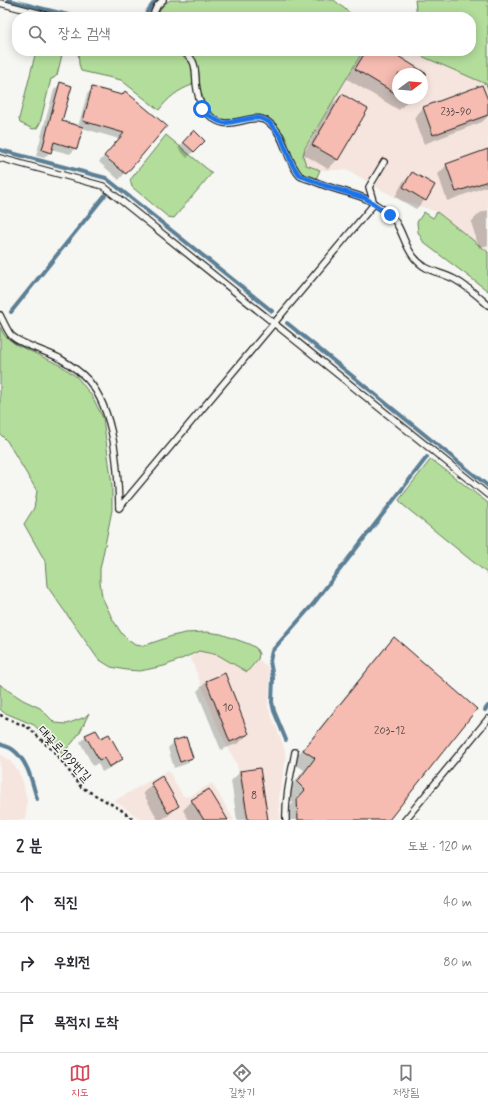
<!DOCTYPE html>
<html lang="ko">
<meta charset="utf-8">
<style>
body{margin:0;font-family:Mynerve,"Poor Story",sans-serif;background:#f7f7f7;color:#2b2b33}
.compass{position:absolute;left:392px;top:68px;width:36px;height:36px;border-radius:50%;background:#fff;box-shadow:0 2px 10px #0003;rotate:74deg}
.stop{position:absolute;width:12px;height:12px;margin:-9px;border:3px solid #1a73e8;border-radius:50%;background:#fff}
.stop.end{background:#1a73e8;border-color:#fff;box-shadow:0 1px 4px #0008}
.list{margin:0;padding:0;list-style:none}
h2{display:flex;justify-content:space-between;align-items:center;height:52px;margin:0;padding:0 16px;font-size:17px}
h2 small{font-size:13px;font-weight:400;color:#7c7c81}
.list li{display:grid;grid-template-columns:26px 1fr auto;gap:12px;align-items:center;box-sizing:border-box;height:60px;padding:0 16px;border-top:1px solid #e1e1e2}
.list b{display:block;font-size:15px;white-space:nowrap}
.list em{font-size:13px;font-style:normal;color:#7c7c81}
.icon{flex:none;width:22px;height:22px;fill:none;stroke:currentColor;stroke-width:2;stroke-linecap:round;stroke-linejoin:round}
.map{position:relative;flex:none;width:488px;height:820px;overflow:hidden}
.search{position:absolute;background:#fff;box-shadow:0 2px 10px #0003;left:12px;right:12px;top:12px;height:44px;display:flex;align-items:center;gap:10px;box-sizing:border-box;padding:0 14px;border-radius:16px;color:#7c7c81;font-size:15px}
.sheet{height:232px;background:#fff}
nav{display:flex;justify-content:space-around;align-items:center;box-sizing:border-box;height:56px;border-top:1px solid #e1e1e2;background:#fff;font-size:11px;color:#7c7c81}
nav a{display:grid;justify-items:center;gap:2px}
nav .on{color:#d1495b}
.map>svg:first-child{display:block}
.built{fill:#f6e5de;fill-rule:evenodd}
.green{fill:#b2dd9b;stroke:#677c5c}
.shadow{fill:#0003}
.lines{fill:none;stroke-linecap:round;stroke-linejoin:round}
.stream{stroke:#5b7f95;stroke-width:4}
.building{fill:#f7bcb1;stroke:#1c1c1c}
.service-casing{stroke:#1c1c1c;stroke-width:8}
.path{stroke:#1c1c1c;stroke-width:2.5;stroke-dasharray:3 3;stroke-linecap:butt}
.service{stroke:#f6f6f2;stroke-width:5.5}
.route{stroke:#1a73e8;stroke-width:5}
.labels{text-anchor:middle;stroke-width:3;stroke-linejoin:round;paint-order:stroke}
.number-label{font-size:11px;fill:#534441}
.street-label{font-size:13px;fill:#1c1c1c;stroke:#f6f6f2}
</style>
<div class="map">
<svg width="488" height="820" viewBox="0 0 488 820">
<rect width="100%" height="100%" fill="#f6f6f2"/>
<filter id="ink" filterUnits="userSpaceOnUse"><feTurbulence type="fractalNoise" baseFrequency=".025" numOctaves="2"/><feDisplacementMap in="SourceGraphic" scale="8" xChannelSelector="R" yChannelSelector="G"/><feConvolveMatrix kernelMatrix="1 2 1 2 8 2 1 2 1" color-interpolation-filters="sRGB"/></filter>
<g filter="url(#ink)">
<!-- built -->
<path class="built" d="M363 51H410L486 84 488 89V252L437 212 401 200 374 186 348 170H320L306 165 303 156 305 148ZM398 74H422V98H398Z
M199 651 218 655 247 672 258 659 268 667 270 679 268 707 284 747 286 758 279 797 280 820H246L237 765 219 730 190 656Z
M0 754 11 762 18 771 23 782 27 801 26 820H0Z
M168 770 183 796 188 797 212 783 234 820H141L128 810 114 801Z"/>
<!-- green -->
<path class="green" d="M170 0H334L351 14 357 17H157C159 9 163 5 170 0Z
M415 0H488V89L486 84 410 51H471V17H417Z
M36 51H63L57 75 54 78 51 79 40 123 37 128 33 129 20 123 19 119Z
M78 51H173C192 57 195 67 192 85 178 90 168 98 159 110L121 80 81 71 79 64Z
M186 51H363L305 148 303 156 306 165 320 170 316 179 301 173 295 163 284 134 269 118 260 115 224 120 217 118 206 110 200 92 199 74 195 61Z
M166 135 212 173 174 218 168 217 132 187 130 180Z
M424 212 433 218 437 212 488 252V291L424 243 418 232 417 222Z
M0 327 5 336 15 344 60 365 77 377 92 396 103 418 112 485V510L103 555 100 569V582L102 597 113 620 122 634 128 640 135 645 143 646 172 636 185 633 207 632 221 634 249 644 256 648 259 654 258 659 247 672 218 655 199 651 177 661 164 666 140 671 126 670 111 667 98 659 47 586 45 561 24 524 34 508 37 491 7 441 0 434Z
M431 459 488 503V574L403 505 399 500Z
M0 684 3 687 23 700 40 708 55 723 67 724 85 717 89 713 80 732 73 742 62 754 34 725 3 712 0 709Z"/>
<!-- shadow -->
<path class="shadow" d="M364 51H388L425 73 422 78V74H398V98H410L399 110 347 79Z
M60 84V122L78 127 87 94 93 88 166 126 119 180 99 162 119 139 82 128 76 148 70 154 51 149 50 152 44 158 36 156 46 118 54 90Z
M482 87 488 103V116L482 122 424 144 414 118 423 108Z
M342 95 367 109 337 160 328 169 303 154 332 104Z
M194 132 204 141 187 158 178 148Z
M488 150V186L447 201 438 174 447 165Z
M413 173 425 200 416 209 395 197 403 182Z
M488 210V245L479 248 471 222 480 213Z
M394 639 388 820H285V812L293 803 285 795 304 770 292 762 382 651Z
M206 682 248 734 239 743 221 750 197 691Z
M86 736 100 740 121 759 115 765 102 772 98 763 93 766 80 742Z
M174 742 192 758 186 764 174 768 168 748Z
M240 772 267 820H237L231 781Z
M152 784 178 806 169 815 161 820H158L143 793Z
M192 801 227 820H189L183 810Z
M417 817 421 820H414Z"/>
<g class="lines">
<!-- stream -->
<path class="stream" d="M8 0 76 17
M146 17 147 12 156 0
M0 150 106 178 272 311
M11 312 106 194
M287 323 488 486
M485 710 488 706
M286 740 274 711 272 702 273 678 270 661 272 651 314 603 427 457
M0 744C4 746 8 747 12 749 28 760 32 782 37 799"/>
</g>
<!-- building -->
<path class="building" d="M366 51H390L427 74H398V95L355 69Z
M60 82 72 86 62 121 83 127 77 149 54 142 51 153 42 150 52 111Z
M482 85 488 100V115L433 135 423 107Z
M92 87 122 95 125 91 167 126 126 174 104 156 124 133 83 121Z
M342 94 368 109 338 160 312 145Z
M194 130 205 141 194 152 183 142Z
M488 149V181L456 192 446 164Z
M412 172 435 185 426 201 403 187Z
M394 637 477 709 389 820H298L297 799 305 790 297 782 315 758 303 750Z
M225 673 249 734 230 742 206 681Z
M96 730 101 738 109 734 123 759 109 767 104 758 99 760 85 735Z
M186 737 193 758 180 762 173 741Z
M260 768 268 820H248L240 771Z
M162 776 179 806 168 813 151 783Z
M209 789 228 820H204L191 800Z"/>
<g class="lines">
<defs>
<path id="service" d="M0 3 53 17
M152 17 157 6 163 0
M181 51C196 59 195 66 196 81 196 87 198 93 199 99 201 105 203 110 208 114 212 118 218 122 224 123 239 125 254 113 268 122 284 133 285 154 295 169 296 171 298 174 300 176 303 178 308 179 311 180 323 185 334 189 346 192 352 194 360 196 366 199 378 205 392 214 398 226 403 235 406 247 413 256 425 272 438 271 454 279 467 286 477 295 488 305
M0 158 103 186 488 495
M0 315C3 321 6 328 10 334 18 344 46 351 59 358 69 364 80 371 88 380 115 411 118 469 119 508
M119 508 374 204 369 187 384 162
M286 820C285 797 291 774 295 752
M405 820 488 719"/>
</defs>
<!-- service casing -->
<use href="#service" class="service-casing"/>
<!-- path -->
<path class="path" d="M0 715 29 728 57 755 81 787 120 809 134 820"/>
<!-- service -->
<use href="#service" class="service"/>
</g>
</g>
<g class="lines" filter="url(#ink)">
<!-- route -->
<path class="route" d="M202 109 207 114 218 121 224 123 231 122 252 118H260L269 122 275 129 281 137 292 164 299 175 326 186 365 198 390 215"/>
</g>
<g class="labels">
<!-- number labels -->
<g class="number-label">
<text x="456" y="115">233-90</text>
<text x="228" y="711">10</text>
<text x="390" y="734">203-12</text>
<text x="254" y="799">8</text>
</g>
<!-- street labels -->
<g class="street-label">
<text transform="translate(65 753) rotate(47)" y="5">대곶로199번길</text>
</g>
</g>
</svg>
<svg class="compass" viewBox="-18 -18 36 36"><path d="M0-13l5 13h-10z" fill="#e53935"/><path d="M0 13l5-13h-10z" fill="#7c7c81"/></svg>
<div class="stop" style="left:202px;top:109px"></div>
<div class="stop end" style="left:390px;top:215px"></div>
<div class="search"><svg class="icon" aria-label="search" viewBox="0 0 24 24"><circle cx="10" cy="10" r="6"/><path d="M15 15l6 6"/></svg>장소 검색</div>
</div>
<section class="sheet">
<h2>2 분<small>도보 · 120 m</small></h2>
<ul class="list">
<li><svg class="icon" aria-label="ahead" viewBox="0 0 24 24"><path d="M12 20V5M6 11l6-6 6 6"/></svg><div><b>직진</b></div><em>40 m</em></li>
<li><svg class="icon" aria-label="right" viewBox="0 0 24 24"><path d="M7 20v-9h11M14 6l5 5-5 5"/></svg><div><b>우회전</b></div><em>80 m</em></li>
<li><svg class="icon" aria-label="arrive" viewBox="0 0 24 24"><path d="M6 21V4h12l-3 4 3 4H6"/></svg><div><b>목적지 도착</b></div></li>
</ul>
</section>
<nav>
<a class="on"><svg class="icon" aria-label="map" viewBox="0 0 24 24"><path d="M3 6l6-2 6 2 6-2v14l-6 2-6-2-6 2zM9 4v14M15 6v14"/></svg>지도</a>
<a><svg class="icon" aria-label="directions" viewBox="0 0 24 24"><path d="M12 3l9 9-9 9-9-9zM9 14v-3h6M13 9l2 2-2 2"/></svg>길찾기</a>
<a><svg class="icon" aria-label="saved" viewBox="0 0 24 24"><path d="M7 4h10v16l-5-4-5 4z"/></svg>저장됨</a>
</nav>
